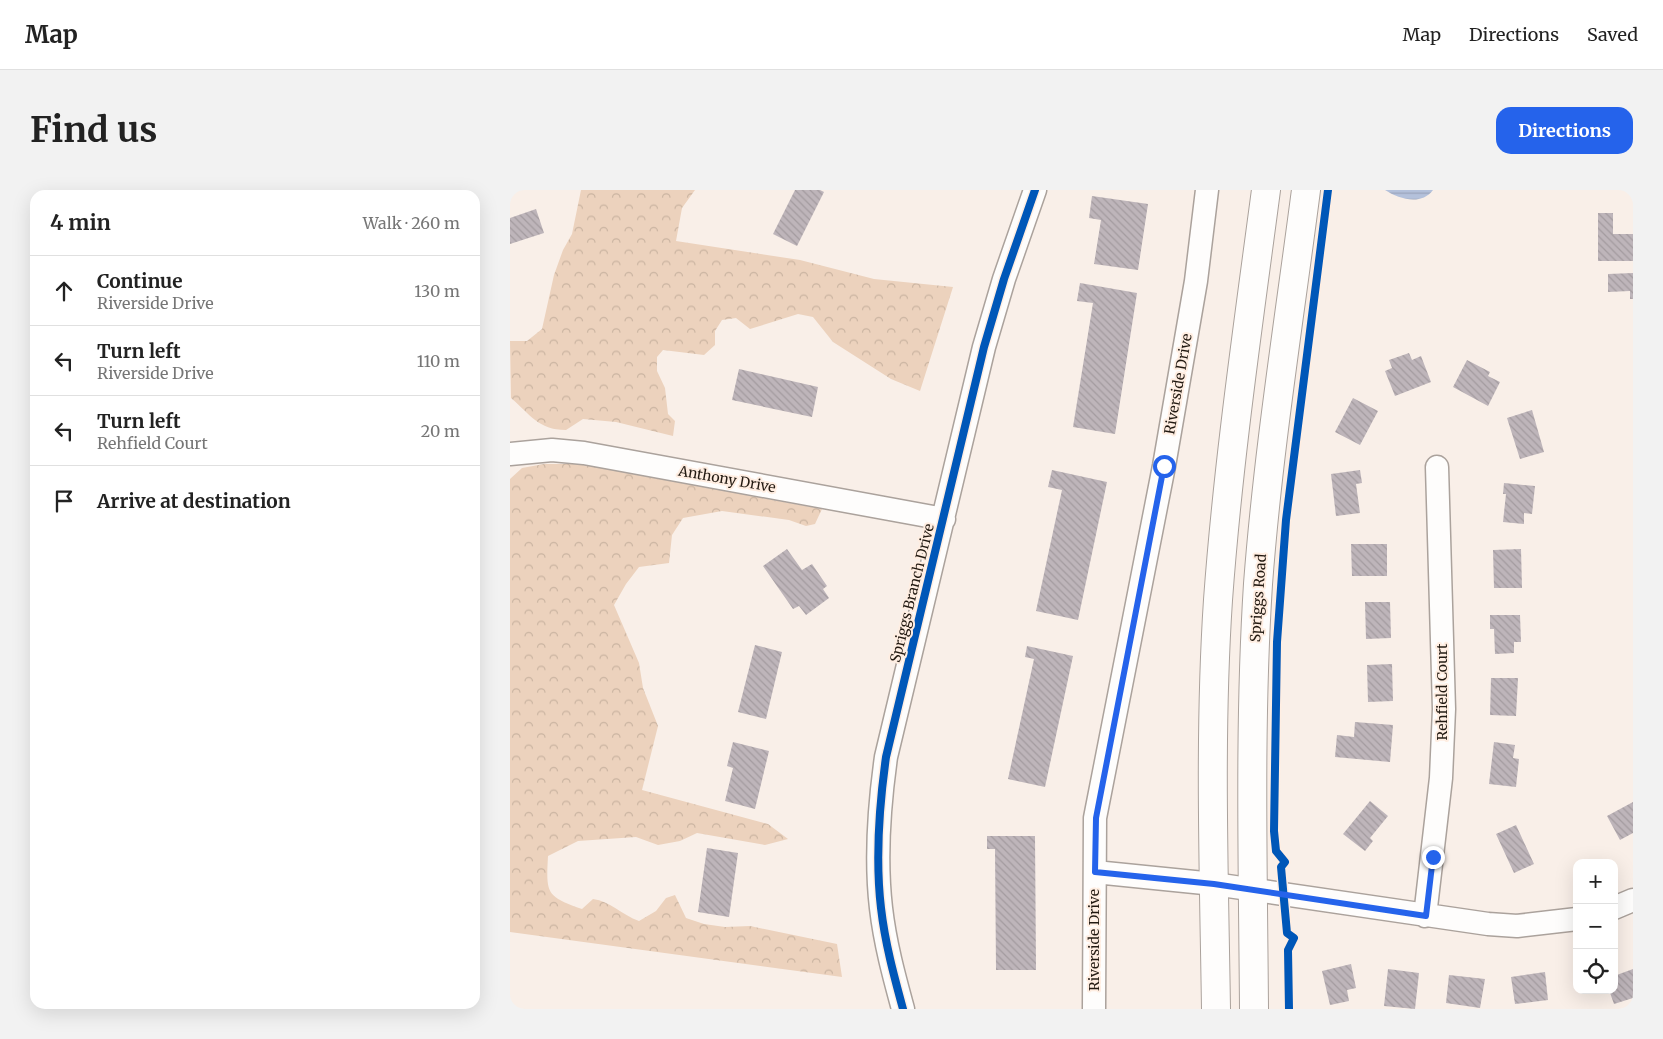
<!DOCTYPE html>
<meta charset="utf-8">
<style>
body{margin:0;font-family:Merriweather,serif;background:#f2f2f2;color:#222}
.controls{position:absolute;right:15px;bottom:15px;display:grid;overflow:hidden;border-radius:10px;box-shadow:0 5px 20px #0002}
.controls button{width:45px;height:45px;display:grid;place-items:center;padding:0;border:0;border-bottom:1px solid #e0e0e0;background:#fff;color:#222;font:25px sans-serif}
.stop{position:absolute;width:15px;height:15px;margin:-11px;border:4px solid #2563eb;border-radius:50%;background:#fff}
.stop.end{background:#2563eb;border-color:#fff;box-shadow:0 1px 5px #0008}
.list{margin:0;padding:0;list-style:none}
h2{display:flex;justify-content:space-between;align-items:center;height:65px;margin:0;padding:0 20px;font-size:21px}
h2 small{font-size:16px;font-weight:400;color:#767676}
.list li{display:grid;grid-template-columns:32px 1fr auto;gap:15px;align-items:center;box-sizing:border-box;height:70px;padding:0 20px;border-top:1px solid #e0e0e0}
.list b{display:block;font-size:19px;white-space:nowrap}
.list p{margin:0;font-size:16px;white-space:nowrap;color:#767676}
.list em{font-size:16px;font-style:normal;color:#767676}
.icon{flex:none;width:28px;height:28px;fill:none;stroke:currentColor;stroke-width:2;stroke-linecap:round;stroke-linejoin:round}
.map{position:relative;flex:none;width:1123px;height:819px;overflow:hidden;border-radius:15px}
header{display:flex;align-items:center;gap:30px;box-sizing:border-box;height:70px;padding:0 25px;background:#fff;border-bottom:1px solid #e0e0e0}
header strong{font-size:24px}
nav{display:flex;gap:28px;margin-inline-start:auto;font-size:18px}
.intro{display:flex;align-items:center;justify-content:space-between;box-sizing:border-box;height:120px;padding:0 30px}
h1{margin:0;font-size:35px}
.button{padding:12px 22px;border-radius:15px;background:#2563eb;color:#fff;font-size:18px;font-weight:700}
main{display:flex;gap:30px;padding:0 30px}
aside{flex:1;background:#fff;border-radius:15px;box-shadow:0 5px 20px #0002}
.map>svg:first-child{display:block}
.forest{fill:url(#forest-crowns)}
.water{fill:url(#water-rules)}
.building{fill:url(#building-back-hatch)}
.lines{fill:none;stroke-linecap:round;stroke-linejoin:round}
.street-casing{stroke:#aba29c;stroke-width:25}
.secondary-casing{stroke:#aba29c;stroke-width:30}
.street{stroke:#fefdfc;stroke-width:22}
.secondary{stroke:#fefdfc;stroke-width:28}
.cycleway-casing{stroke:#ffeee2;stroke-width:11}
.cycleway{stroke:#0057b8;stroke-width:8}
.route{stroke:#2563eb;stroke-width:6}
.labels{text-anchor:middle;stroke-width:4;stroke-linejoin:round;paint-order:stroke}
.street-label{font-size:14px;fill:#221911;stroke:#ffeee2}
</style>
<header>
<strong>Map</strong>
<nav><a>Map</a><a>Directions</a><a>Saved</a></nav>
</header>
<div class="intro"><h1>Find us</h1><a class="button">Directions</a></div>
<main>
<aside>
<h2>4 min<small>Walk · 260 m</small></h2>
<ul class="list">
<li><svg class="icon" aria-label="ahead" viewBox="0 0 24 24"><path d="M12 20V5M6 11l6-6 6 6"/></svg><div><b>Continue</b><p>Riverside Drive</p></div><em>130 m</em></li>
<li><svg class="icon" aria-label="left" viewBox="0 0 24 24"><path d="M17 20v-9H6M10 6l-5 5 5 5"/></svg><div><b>Turn left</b><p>Riverside Drive</p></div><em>110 m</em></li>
<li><svg class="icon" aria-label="left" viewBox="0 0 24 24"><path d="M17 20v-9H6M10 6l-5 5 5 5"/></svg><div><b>Turn left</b><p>Rehfield Court</p></div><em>20 m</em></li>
<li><svg class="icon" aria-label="arrive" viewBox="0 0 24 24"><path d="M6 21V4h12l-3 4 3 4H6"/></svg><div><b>Arrive at destination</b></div></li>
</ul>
</aside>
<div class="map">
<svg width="1123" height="819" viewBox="0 0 1123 819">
<defs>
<pattern id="forest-crowns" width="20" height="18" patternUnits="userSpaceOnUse" patternTransform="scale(1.25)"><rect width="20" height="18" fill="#ecd2bd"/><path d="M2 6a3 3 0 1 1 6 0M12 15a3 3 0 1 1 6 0" fill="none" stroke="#cab4a1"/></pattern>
<pattern id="water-rules" width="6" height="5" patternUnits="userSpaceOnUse" patternTransform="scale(1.25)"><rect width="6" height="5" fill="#b4c1db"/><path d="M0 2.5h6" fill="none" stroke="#9aa5bb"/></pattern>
<pattern id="building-back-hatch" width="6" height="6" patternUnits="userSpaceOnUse" patternTransform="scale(1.25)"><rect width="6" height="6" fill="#beb5ba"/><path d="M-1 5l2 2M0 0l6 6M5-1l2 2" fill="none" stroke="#a39b9f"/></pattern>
</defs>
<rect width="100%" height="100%" fill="#f9efe8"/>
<!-- forest -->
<path class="forest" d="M71 0H185L172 18 166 51 290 70 364 89 443 97 410 201 381 189 323 152 303 127 288 124 240 139 226 128 212 130 205 141V155L194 165 153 160 147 167V181L155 198 158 224 165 231 163 246 106 232 73 229 56 240C28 240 20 224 1 208L0 151H17L32 139 44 85 53 60 62 44Z
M34 274H69L312 319 305 334 296 336 279 330 212 321 173 328 162 345 159 373 129 377 116 394 104 415 129 473 133 498 148 536 132 600 258 634 278 649 255 655 187 643 170 651 148 655 126 647 68 651 38 666C36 704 36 706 72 719L83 709C100 711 112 725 129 731L146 721 156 708 165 705 176 728 194 734 215 737 240 736 327 754 332 787 0 742V289L12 278Z"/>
<!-- water -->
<path class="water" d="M875 0H923C911 16 889 9 875 0Z"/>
<!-- building -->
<path class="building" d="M285 0H310L314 2 287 56 263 44Z
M582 6 638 14 628 80 584 74 591 30 579 28Z
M26 19 34 43 0 54V28Z
M1088 23H1103V44H1123V71H1088Z
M1123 83V109H1120V101L1098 102V84Z
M570 93 627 103 605 244 563 237 583 113 567 111Z
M899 163 902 170 911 166 921 192 885 206 875 181 882 178 879 170Z
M957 170 980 182 978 186 990 192 978 216 943 197Z
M229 179 308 197 302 227 222 210Z
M843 208 868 221 850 255 825 242Z
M1022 220 1034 262 1010 269 997 228Z
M542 280 597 292 568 430 526 421 552 300 538 297Z
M850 280 852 293 846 294 850 323 826 326 821 284Z
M994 293 1025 296 1022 324 1014 323V334L993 332 996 304H993Z
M841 354H877V386H842Z
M277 359 292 380 302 374 317 396 313 399 319 408 296 425 289 416 283 419 253 376Z
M1011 359 1012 398H984L983 360Z
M855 412H880L881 448 856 449Z
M980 425H1010L1011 452H1004V463L985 464 984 439H980Z
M245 455 272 462 256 529 228 522Z
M517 456 563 466 535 597 498 589 524 469 515 467Z
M882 474 883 511 858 512 857 475Z
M981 488H1008L1006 526 980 525Z
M845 532 883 535 880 572 825 567 827 545 844 547Z
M223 552 259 561 245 619 215 611 223 578 217 576Z
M984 552 1005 555 1003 568 1009 569 1006 597 979 594Z
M860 611 878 626 860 648 863 651 855 661 833 644Z
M1123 612V643L1110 650 1097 626Z
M1006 635 1024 674 1004 683 986 644Z
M477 646H525L526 780H486L485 659H477Z
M197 658 228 663 219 727 188 722Z
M841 774 846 798 837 800 839 811 820 815 812 781Z
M878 779 909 783 905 819 874 816Z
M1123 779V808L1104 814 1099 800H1104V786Z
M1035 782 1038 810 1005 814 1001 787Z
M939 785 975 789 970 818 936 813Z"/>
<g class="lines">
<defs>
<path id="street" d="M0 264 42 260 74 263 434 329
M585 682 704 694 978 734 1007 736 1067 729
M1104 718 1123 710
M915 726 931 588 934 519 927 277
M393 819C384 786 375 753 371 718 365 667 369 617 376 567L474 157 494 89 525 0
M584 819 585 628 654 276 686 91 697 0"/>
<path id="secondary" d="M706 819C704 683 699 546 708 410 718 273 738 136 756 0
M744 819C743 677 739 535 748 394 758 262 779 131 796 0"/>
</defs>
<!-- street casing -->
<use href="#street" class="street-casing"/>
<!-- secondary casing -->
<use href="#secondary" class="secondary-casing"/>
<!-- street -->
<use href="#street" class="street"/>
<!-- secondary -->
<use href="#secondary" class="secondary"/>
<defs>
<path id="cycleway" d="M393 819C384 786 375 753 371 718 365 667 369 617 376 567L474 157 494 89 525 0
M779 819 778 760 784 748 777 743 771 677 775 672 766 661 764 641 767 452 776 330 818 0"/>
</defs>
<!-- cycleway casing -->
<use href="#cycleway" class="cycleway-casing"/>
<!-- cycleway -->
<use href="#cycleway" class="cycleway"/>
</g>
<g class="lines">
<!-- route -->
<path class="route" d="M654 276 586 628 585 682 704 694 916 726 923 667"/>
</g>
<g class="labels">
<!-- street labels -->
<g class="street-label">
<text transform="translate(668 194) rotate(-80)" y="5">Riverside Drive</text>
<text transform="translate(217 289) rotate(10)" y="5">Anthony Drive</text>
<text transform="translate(402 403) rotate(-76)" y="5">Spriggs Branch Drive</text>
<text transform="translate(748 408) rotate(-86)" y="5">Spriggs Road</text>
<text transform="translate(932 502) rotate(-90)" y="5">Rehfield Court</text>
<text transform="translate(584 750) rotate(-90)" y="5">Riverside Drive</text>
</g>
</g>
</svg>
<div class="controls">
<button>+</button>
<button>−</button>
<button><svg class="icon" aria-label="locate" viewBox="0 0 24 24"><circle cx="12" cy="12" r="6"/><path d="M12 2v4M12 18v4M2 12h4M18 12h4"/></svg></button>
</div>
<div class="stop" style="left:654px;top:276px"></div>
<div class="stop end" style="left:923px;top:667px"></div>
</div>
</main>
